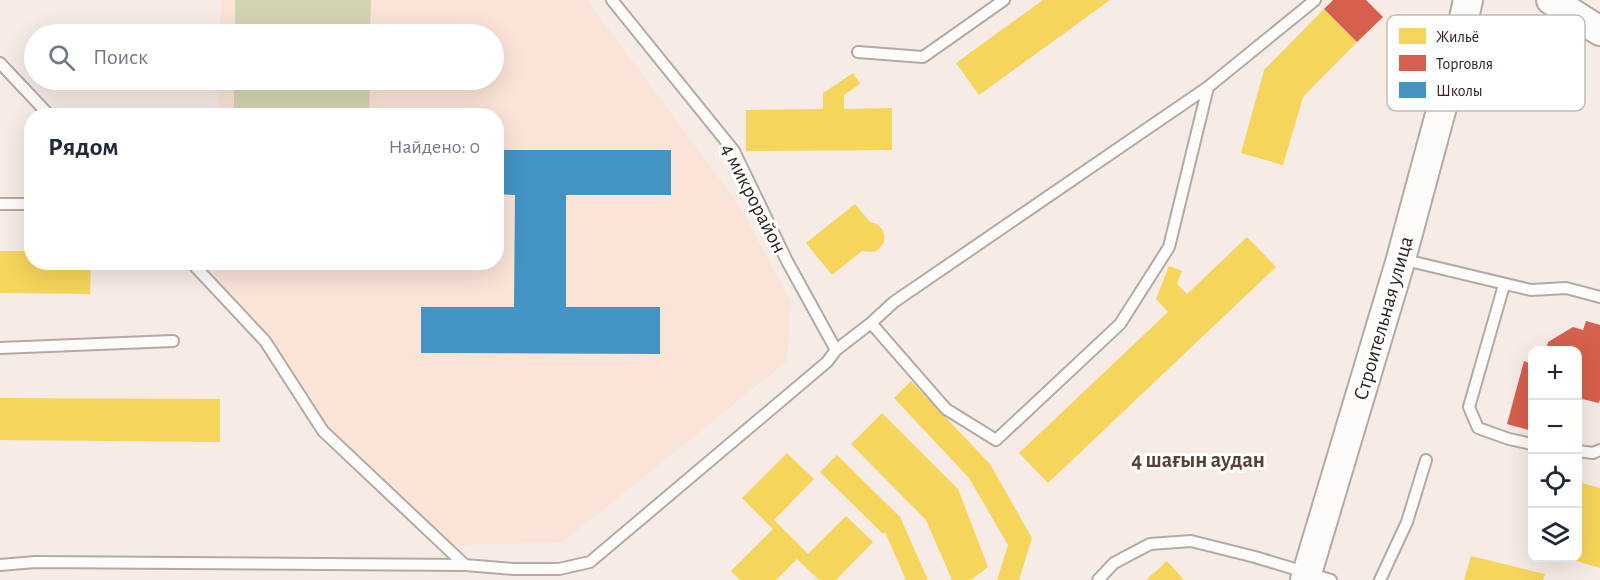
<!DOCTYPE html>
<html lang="ru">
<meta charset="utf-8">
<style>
body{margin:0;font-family:"Alegreya Sans",sans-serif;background:#f2f2f3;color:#1f2937}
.controls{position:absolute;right:18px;bottom:18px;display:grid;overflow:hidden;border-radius:12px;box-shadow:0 6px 24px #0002}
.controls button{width:54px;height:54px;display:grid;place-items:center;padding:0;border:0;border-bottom:2px solid #e0e1e3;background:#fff;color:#1f2937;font:30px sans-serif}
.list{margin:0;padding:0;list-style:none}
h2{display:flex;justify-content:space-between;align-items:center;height:78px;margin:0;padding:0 24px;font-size:26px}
h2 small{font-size:20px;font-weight:400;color:#747a83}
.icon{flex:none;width:33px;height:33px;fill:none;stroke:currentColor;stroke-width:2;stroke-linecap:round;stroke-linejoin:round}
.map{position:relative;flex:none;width:1600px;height:580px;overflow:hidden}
.search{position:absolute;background:#fff;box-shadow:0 6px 24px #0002;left:24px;top:24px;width:480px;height:66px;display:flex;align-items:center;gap:15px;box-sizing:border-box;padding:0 21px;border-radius:33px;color:#747a83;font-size:22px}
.panel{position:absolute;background:#fff;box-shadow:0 6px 24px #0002;left:24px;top:108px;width:480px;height:162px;border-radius:24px}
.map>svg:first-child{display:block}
.built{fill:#fae3d7}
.green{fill:#d3d5b2}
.homes{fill:#f6d55c}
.shops{fill:#d6604d}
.schools{fill:#4393c3}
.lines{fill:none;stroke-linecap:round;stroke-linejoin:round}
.lane-casing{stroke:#b4aaa4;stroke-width:14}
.secondary-casing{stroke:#b4aaa4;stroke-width:32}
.lane{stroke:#fefcfb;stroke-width:10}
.secondary{stroke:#fefcfb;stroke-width:28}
.labels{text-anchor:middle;stroke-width:6;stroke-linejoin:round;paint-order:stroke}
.street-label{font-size:21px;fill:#2f231d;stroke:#fff}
.neighbourhood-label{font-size:22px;font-weight:bold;fill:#5a4133;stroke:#fff}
.key{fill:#fff;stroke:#c1bdbb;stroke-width:1.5}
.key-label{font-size:16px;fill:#2f231d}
</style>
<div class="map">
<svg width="1600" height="580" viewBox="0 0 1600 580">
<rect width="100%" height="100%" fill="#f6ebe5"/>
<!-- built -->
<path class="built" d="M221 0H587L741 208 790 301 787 361 563 542 450 545 320 423 213 281 214 263 496 262V116L218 115 219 80H494V34H220Z"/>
<!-- green -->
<path class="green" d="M235 0H371L370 34H235Z
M234 80H370L369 115H234Z"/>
<!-- homes -->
<path class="homes" d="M1043 0H1110L979 95 956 63Z
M1324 9 1357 42 1303 97 1283 165 1241 153 1264 70Z
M853 73 860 84 844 95V109L892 108V150L746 151V110L823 109V93Z
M855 204 870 222 877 224 882 229 884 235V242L879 249 874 252 862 251 832 275 806 243Z
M1247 237 1276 267 1048 483 1019 453 1168 312 1156 299 1169 266 1182 271 1177 284 1187 294Z
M0 251H32V262H91L90 294 0 293Z
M911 381 990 464 1032 538 1019 580H997L1008 545 969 478 894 398Z
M0 398 220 399V442L0 440Z
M882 413 958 489 988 567 971 580H952L926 520 851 444Z
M787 453 814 479 774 520 808 554 846 516 873 542 836 580H819L797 559 776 580H740L731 571 773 529 742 498Z
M837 455 900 517 928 580H906L885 532 883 534 820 472Z
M1578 482 1600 488V568L1566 558H1578Z
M1471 556 1545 574 1543 580H1464Z
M1167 561 1184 580H1146Z"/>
<!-- shops -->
<path class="shops" d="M1333 0H1366L1383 17 1357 42 1324 9Z
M1586 321 1600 325V399L1599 403 1578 398V350H1546L1548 342 1573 327 1583 330Z
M1524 361 1532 364V431L1507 424Z"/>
<!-- schools -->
<path class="schools" d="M496 150H671V195H566V307H660V354L421 353V307H514L515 195 496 194Z"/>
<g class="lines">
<defs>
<path id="lane" d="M612 0 734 151 787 261 836 350
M858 52 923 57 1004 0
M0 63 50 116
M0 204H32
M1401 259 1531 290 1566 288 1600 297
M191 262 265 341 323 431 465 565
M1504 285 1469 407 1478 428 1509 439 1532 444
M871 323 946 409 996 440 1120 324 1169 247 1208 87
M0 348 173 341
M1578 451 1593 453 1600 450
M0 565 35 562 465 565 514 569H559L590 562 827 362 836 350 871 323 894 302 1208 87 1315 0
M1098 580 1114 563 1150 544 1191 541 1255 557 1331 580
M1380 580 1407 522 1426 460"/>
<path id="secondary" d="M1551 0 1600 31
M1305 580 1401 259 1456 55 1468 0"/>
</defs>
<!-- lane casing -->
<use href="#lane" class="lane-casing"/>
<!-- secondary casing -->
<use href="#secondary" class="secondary-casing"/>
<!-- lane -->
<use href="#lane" class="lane"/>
<!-- secondary -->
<use href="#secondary" class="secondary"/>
</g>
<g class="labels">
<!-- street labels -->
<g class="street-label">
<text transform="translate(754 198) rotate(63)" y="7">4 микрорайон</text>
<text transform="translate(1383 318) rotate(-74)" y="7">Строительная улица</text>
</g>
<!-- neighbourhood labels -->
<g class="neighbourhood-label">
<text x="1198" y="467">4 шағын аудан</text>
</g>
</g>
<!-- legend -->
<rect x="1387" y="15" width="198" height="96" rx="9" class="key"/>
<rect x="1399" y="28" width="27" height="16" fill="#f6d55c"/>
<rect x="1399" y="55" width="27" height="16" fill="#d6604d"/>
<rect x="1399" y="82" width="27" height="16" fill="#4393c3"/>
<g class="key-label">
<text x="1436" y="42">Жильё</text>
<text x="1436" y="69">Торговля</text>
<text x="1436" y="96">Школы</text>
</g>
</svg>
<div class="controls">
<button>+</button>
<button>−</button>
<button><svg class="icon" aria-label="locate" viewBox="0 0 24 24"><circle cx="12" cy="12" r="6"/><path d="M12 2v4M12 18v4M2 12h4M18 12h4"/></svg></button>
<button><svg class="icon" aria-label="layers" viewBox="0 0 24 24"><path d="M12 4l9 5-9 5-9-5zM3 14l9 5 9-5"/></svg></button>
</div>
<div class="search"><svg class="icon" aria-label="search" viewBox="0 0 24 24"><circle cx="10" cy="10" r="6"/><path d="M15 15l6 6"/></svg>Поиск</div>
<section class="panel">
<h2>Рядом<small>Найдено: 0</small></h2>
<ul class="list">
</ul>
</section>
</div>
